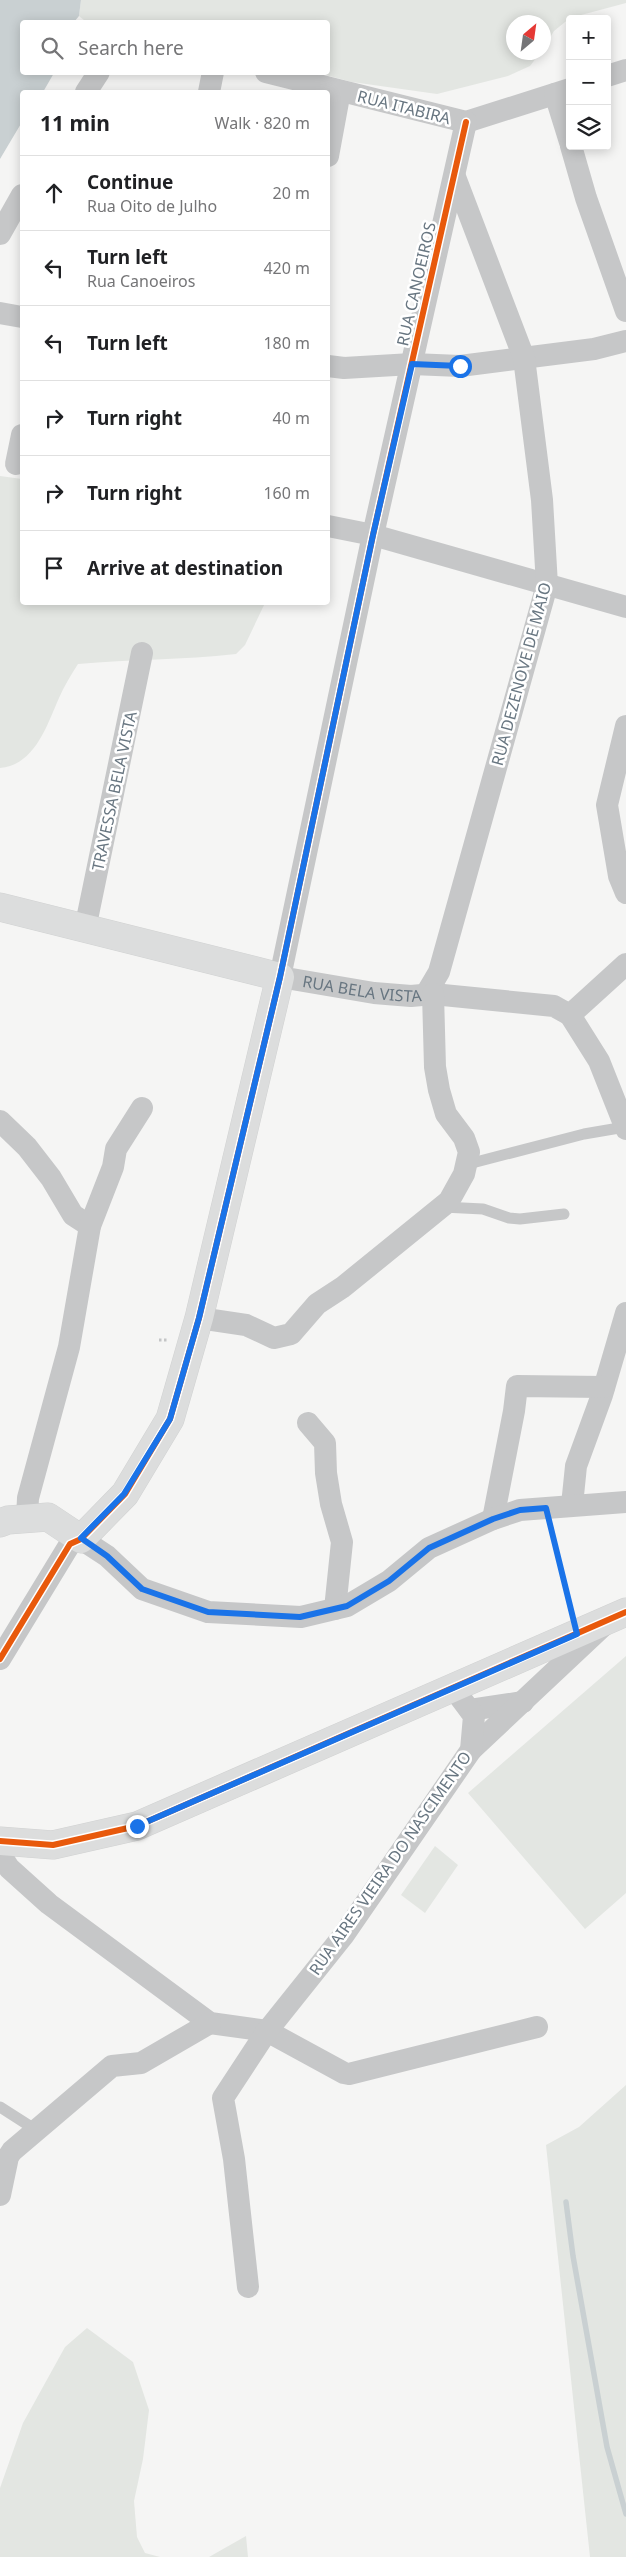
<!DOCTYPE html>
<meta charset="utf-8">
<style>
body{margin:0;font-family:"Noto Sans",sans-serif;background:#f2f2f2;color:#202124}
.controls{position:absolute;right:15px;top:15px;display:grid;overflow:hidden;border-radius:5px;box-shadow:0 2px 12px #0003}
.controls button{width:45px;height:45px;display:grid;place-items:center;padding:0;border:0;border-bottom:1px solid #e0e0e0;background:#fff;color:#202124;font:25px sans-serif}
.compass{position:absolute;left:506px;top:15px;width:45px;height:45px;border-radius:50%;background:#fff;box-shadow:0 2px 12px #0003;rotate:29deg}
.stop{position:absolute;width:15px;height:15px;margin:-11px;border:4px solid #1a73e8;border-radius:50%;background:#fff}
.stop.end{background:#1a73e8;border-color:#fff;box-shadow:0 1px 5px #0008}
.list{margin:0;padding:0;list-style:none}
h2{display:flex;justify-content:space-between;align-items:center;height:65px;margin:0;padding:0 20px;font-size:21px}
h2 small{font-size:16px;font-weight:400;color:#757577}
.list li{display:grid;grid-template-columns:32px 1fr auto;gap:15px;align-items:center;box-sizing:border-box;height:75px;padding:0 20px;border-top:1px solid #e0e0e0}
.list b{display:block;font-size:19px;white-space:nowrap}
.list p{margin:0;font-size:16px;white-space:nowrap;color:#757577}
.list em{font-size:16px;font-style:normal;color:#757577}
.icon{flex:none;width:28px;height:28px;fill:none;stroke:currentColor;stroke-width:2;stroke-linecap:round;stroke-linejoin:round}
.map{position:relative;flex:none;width:626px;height:2557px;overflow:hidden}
.search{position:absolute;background:#fff;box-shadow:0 2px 12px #0003;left:20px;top:20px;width:310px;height:55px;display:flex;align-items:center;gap:12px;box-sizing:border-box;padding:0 18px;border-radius:5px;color:#757577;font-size:19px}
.panel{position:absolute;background:#fff;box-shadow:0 2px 12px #0003;left:20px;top:90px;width:310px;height:515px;border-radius:5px}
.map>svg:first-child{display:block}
.green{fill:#e3e6e2}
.water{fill:#c9d0d2}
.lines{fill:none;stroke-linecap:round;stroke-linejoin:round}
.stream{stroke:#c9d0d2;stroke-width:5.5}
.secondary-casing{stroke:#d1d2d2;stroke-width:29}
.path{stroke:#c4c5c6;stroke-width:3;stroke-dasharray:2.5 2.5;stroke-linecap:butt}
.lane{stroke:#c6c7c8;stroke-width:11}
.street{stroke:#c6c7c8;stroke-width:22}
.secondary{stroke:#dcdddd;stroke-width:28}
.cycleway-casing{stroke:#fff;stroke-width:9}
.cycleway{stroke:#e8590c;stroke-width:6}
.route{stroke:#1a73e8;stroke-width:6}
.labels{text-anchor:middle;stroke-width:5;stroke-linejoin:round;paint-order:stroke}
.street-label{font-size:16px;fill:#687681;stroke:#fff}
</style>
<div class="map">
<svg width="626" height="2557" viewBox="0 0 626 2557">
<rect width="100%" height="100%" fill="#f5f5f4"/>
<!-- green -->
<path class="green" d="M81 0H626V3L570 18 554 31 544 47V22H514V52L540 53 530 66 508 76 437 94 352 82 318 73 328 72V22L85 21 79 16Z
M0 476 22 479V602L265 603 245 645 236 654C183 660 130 659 78 664 71 675 64 686 59 698 47 725 35 765 0 768Z
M626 1656V1893L585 1929 468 1793Z
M435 1846 458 1865 425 1913 401 1895Z
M626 2085V2557H590L546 2145 579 2127Z
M87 2328 133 2362 149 2410 143 2459 134 2501 137 2537 145 2553 160 2557H0V2488L23 2423 65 2347Z
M246 2536 248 2557H209Z"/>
<!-- water -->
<path class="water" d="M0 0H81L79 16 74 22H22V72L54 73 43 92H22V122L0 159Z"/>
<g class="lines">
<!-- stream -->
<path class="stream" d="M566 2202 573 2256 607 2447 626 2514"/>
<defs>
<path id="secondary" d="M0 907 280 977 199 1318 170 1419 125 1494 81 1539 48 1517 8 1520 0 1523
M0 1841 53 1845 137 1826 626 1612"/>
</defs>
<!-- secondary casing -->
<use href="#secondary" class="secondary-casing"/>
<!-- path -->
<path class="path" d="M159 1340H169
M551 1528 572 1612"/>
<!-- lane -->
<path class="lane" d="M467 1161 476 1162 584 1134 625 1127
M443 1207 483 1209 509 1218 520 1219 564 1214
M0 2107 36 2130"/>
<!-- street -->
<g class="street">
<path d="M266 72 466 122 570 89"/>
<path d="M607 76 626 70"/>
<path d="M86 92 99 72"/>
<path d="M209 92 213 72"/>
<path d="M555 94 570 142"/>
<path id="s1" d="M466 122 373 535 280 977 374 993 411 996 433 994 554 1006 570 1015 599 1061 626 1129"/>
<path d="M571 146 586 198 626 311"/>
<path d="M328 156 340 91"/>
<path d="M0 234 22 195"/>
<path d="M0 313 22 317"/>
<path d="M328 366 344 368 412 364 460 366 594 349 626 341"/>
<path d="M16 464 22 435"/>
<path d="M328 526 373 535 626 607"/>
<path d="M626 726 607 805 619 876 626 893"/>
<path d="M85 929 142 653"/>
<path d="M426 994 439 972 547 585 542 500 524 358 455 177"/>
<path d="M570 1015 626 964"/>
<path d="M0 1121 27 1147 51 1178 73 1215 90 1226"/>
<path d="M199 1318 246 1325 274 1338 291 1334 317 1304 343 1287 449 1201 464 1174 469 1152 464 1138 446 1114 439 1090 435 1067 433 994"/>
<path d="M308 1423 325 1443 326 1473 331 1504 342 1542 335 1609"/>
<path d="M572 1505 576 1466 602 1395 626 1313"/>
<path d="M27 1518 28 1498 69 1347 90 1226 113 1167 116 1149 142 1108"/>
<path d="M493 1519 514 1411 517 1386 604 1387"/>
<path d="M0 1659 70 1544 81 1539 107 1556 142 1589 208 1612 301 1617 347 1606 389 1581 429 1548 493 1519 520 1510 626 1502"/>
<path d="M470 1710 523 1702"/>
<path d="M471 1750 603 1626"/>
<path d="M0 1854 9 1868 49 1904 210 2023 267 2031 344 2073 349 2074 537 2027"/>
<path d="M0 2195 8 2157 12 2151 112 2066 141 2063 210 2023"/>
<path d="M248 2287 234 2159 223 2098 267 2031 343 1936 471 1750 474 1716 453 1688"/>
</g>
<!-- secondary -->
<use href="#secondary" class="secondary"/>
<defs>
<path id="cycleway" d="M0 1659 70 1544 81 1539 125 1494 170 1419 199 1318 280 977 373 535 466 122
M0 1841 53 1845 137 1826 626 1612"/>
</defs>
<!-- cycleway casing -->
<use href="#cycleway" class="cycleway-casing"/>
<!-- cycleway -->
<use href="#cycleway" class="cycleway"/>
</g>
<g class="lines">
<!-- route -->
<path class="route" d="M137 1826 577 1634 546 1508 520 1510 493 1519 429 1548 389 1581 347 1606 300 1617 208 1612 142 1589 107 1556 81 1538 124 1494 170 1419 199 1318 280 977 373 535 412 364 460 366"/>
</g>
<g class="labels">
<!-- street labels -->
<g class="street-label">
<text transform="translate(404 107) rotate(14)" y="6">RUA ITABIRA</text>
<text transform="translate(416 284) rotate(-77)" y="6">RUA CANOEIROS</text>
<text transform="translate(521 674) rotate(-75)" y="6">RUA DEZENOVE DE MAIO</text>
<text transform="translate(114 791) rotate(-78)" y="6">TRAVESSA BELA VISTA</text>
<text dy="6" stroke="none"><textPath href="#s1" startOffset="958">RUA BELA VISTA</textPath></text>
<text transform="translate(390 1863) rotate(-55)" y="6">RUA AIRES VIEIRA DO NASCIMENTO</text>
</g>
</g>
</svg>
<div class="controls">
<button>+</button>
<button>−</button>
<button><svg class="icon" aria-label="layers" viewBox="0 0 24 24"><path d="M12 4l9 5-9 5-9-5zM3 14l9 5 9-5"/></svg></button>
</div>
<svg class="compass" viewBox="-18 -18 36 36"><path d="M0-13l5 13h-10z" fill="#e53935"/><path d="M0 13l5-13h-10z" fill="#757577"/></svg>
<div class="stop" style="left:460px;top:366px"></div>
<div class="stop end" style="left:137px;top:1826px"></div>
<div class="search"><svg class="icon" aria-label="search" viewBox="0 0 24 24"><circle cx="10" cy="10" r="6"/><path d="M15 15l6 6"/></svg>Search here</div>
<section class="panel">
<h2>11 min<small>Walk · 820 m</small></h2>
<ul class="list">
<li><svg class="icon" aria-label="ahead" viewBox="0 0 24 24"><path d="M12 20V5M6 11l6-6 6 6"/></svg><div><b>Continue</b><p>Rua Oito de Julho</p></div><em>20 m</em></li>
<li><svg class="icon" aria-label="left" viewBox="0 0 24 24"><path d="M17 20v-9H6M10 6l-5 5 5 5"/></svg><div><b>Turn left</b><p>Rua Canoeiros</p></div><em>420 m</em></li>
<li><svg class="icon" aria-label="left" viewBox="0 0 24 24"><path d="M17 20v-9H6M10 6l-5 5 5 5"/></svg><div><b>Turn left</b></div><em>180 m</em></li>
<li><svg class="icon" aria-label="right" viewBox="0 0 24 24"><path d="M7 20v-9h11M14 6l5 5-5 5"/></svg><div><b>Turn right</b></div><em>40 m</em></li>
<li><svg class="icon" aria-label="right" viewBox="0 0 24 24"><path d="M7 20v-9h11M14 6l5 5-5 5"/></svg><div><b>Turn right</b></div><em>160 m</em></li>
<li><svg class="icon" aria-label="arrive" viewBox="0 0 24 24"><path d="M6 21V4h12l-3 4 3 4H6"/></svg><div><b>Arrive at destination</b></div></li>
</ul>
</section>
</div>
